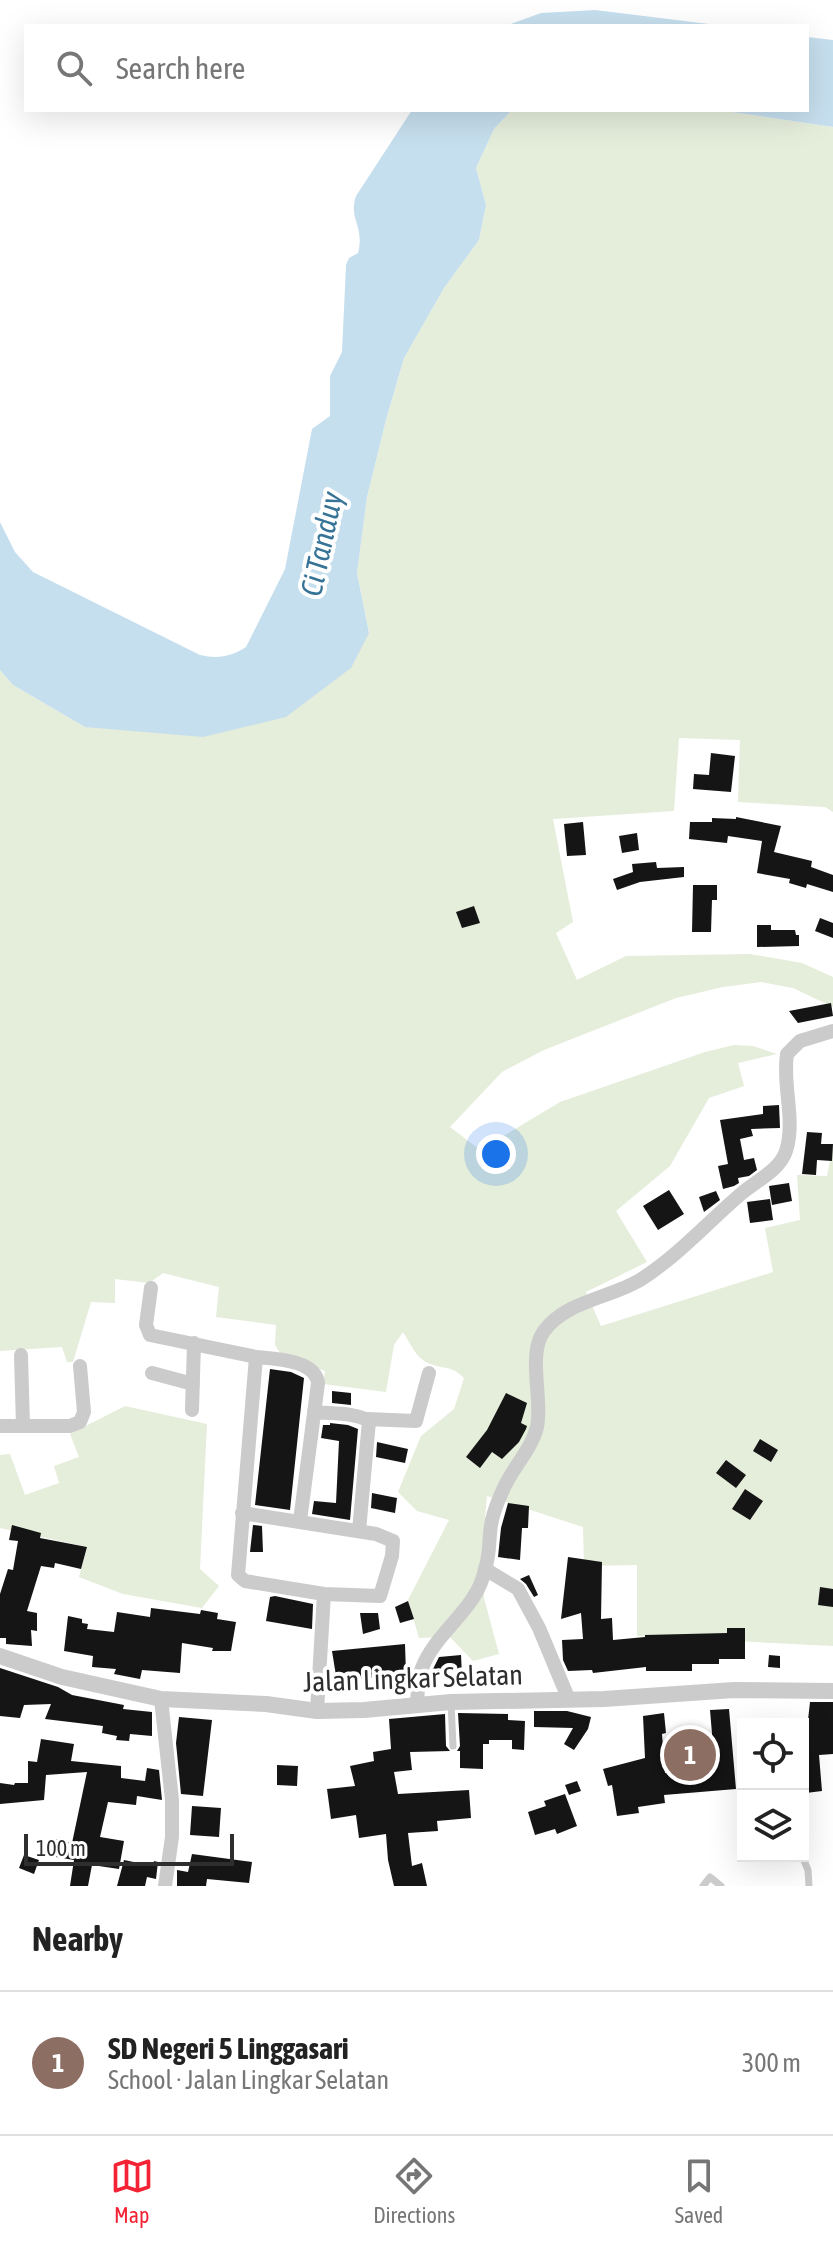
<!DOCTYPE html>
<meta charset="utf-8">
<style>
body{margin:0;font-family:"Asap Condensed",sans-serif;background:#f2f2f2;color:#222}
.controls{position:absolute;right:24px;bottom:24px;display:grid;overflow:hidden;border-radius:0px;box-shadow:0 8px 32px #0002}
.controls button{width:72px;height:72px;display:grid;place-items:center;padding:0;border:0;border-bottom:2px solid #e0e0e0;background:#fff;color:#222;font:40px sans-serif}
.scale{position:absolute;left:24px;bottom:20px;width:210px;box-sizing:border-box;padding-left:8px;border:4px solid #2e2e2e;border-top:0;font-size:22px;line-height:28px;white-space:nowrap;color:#2e2e2e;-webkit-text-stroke:6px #fff;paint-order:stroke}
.you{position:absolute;left:496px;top:1154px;width:28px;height:28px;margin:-20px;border:6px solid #fff;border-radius:50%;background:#1a73e8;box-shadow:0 0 0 12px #1a73e833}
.badge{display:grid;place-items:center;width:52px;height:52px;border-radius:50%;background:#f32335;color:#fff;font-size:26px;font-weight:700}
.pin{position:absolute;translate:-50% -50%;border:4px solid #fff;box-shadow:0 2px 8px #0006}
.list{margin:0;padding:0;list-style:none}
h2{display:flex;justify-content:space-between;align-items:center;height:104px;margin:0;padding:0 32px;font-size:34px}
h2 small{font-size:26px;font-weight:400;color:#767676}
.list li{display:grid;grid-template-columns:52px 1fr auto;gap:24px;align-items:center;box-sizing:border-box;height:144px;padding:0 32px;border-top:2px solid #e0e0e0}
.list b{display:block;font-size:30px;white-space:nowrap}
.list p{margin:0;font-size:26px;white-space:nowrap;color:#767676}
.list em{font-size:26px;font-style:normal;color:#767676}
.icon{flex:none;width:44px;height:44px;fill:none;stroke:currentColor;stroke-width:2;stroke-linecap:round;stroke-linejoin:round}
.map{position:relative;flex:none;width:833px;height:1886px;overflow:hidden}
.search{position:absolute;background:#fff;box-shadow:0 8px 32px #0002;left:24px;right:24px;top:24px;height:88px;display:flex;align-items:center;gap:20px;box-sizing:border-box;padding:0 28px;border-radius:0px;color:#767676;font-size:30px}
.sheet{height:248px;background:#fff}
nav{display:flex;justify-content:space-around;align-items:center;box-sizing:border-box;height:112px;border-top:2px solid #e0e0e0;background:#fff;font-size:22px;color:#767676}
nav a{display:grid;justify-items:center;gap:4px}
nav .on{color:#f32335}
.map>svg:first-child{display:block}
.green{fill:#e5eddb}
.water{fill:#c6dfee}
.building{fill:#151515}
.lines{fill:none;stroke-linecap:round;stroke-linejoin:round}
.service{stroke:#cbcbcb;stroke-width:7}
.minor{stroke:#cbcbcb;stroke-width:14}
.tertiary{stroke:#cbcbcb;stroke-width:16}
.labels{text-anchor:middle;stroke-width:8;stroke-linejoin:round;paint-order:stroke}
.street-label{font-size:28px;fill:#2e2e2e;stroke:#fff}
.water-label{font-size:30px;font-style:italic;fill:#367397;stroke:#fff}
</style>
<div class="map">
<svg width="833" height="1886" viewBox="0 0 833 1886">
<rect width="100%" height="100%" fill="#fff"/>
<!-- green -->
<path class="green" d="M512 110H718L833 127V812L825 807 738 802 740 740 679 738 674 811 553 819 573 922 556 933 577 980 626 956 750 954 802 963 833 977V1007L793 988 761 982 723 987 676 998 544 1050 502 1072 450 1127 480 1150 560 1102 705 1052 734 1045 753 1046 777 1054 738 1063 744 1086 709 1098 670 1166 616 1211 647 1262 586 1292 601 1326 773 1272 765 1228 800 1220 797 1175 827 1176 833 1145V1646L637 1636V1565L584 1566 583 1527 487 1496 481 1560 484 1598 499 1654 473 1661 450 1637 419 1638 408 1600 449 1520 417 1511 398 1492 421 1436 454 1409 464 1378C450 1364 443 1370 428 1363 416 1358 410 1343 403 1332L394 1345 386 1392 323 1384 325 1371 282 1356 275 1345 276 1325 216 1317 219 1287 163 1273 149 1283 115 1279V1303L91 1302 73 1362H67L62 1347 0 1351V670L13 685 85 727 369 633 357 573 367 497 386 420 404 358 444 288 479 240 486 205 476 168 494 129Z
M125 1406 207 1424 200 1569 219 1586 202 1608 123 1594 79 1577 87 1547 0 1528V1455L10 1454 25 1495 59 1483 54 1466 79 1457 70 1434Z"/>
<!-- water -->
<path class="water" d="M595 10 725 26H505L541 13Z
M807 37 833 40V127L718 110H807Z
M412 110H512L494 129 476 168 486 205 479 240 444 288 404 358 386 420 367 497 357 573 369 633 351 668 286 717 203 737 85 727 13 685 0 670V522L15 552 33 572 200 655C218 659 230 657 246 647L285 569 312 429 330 416V376L342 352 346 265 349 258 358 253C365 226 348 219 356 196Z"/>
<!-- building -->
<path class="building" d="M711 753 735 756 731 792 693 789 694 774 709 775Z
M736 817 781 826 774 852 812 861 811 867 833 875V892L807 884 806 888 789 883 790 879 757 873 762 841 728 836 727 843 689 839 690 822H712V818L736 819Z
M583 822 586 855 567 856 564 824Z
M637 833 639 850 622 853 619 836Z
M656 862 657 868 684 867V877L640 882 617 890 613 879 633 872 632 864Z
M693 885H717V900H712L711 932H692Z
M474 906 480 923 462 928 456 912Z
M820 918 833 923V938L815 931Z
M757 925H771V930H795L796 935H799V946L757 947Z
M831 1003 833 1016 798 1023 789 1011Z
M779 1105 780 1128 751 1129 753 1136 740 1139 744 1160 754 1158 757 1170 749 1176 738 1178 739 1183 734 1186 723 1189 718 1166 728 1164 720 1120 763 1114V1106Z
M807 1132 822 1133 821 1144H833L832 1161 817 1160 816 1175 802 1174Z
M789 1183 792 1201 772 1205 769 1186Z
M669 1190 684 1214 658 1230 643 1206Z
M716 1191 720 1200 704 1212 699 1197Z
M770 1199 773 1220 750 1223 747 1202Z
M270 1369 291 1372 304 1378 290 1510 255 1505Z
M332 1391 351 1393V1405L332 1403Z
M506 1393 527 1403 521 1423 527 1426 526 1429 519 1442 502 1459 492 1452 480 1468 466 1457 487 1430Z
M330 1423 348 1425 358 1429 350 1520 312 1514 314 1501 336 1503 339 1441 321 1438 323 1425H330Z
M760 1439 778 1450 771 1462 753 1451Z
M377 1442 408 1449 405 1463 376 1457Z
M726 1460 746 1475 736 1488 716 1473Z
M745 1489 763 1501 750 1520 732 1509Z
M372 1493 397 1498 395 1513 371 1508Z
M508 1503 529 1506 528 1528H522L520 1560 498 1557 501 1528Z
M12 1525 41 1533 40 1538 87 1547 81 1569 55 1563 54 1568 41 1566 27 1611 37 1613V1631L31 1630 32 1646 6 1644V1638H0V1594L8 1569 13 1570 18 1541 9 1540Z
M253 1525 262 1526 263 1552H250Z
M568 1557 602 1562 601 1619 612 1618 613 1640 645 1637V1635L727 1633V1628H745V1659H719V1664H692V1671H646V1667L593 1673 592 1670 568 1671 563 1660 562 1640 583 1639 581 1613 561 1619Z
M529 1575 538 1595 534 1597 526 1584 520 1579Z
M820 1587 833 1589V1607L818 1605Z
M275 1596 313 1604 312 1629 266 1621 270 1597Z
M408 1601 414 1619 400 1623 395 1607Z
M151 1608 200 1614 201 1610 218 1613 217 1619 236 1622 231 1651H212L213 1648 182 1643 180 1673 142 1670 140 1679 114 1674 116 1669 92 1667 93 1656 64 1651 68 1616 82 1619V1623L88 1624 87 1629 114 1632 117 1612 150 1617Z
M360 1613H378L380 1629 363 1634Z
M405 1644 406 1674 337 1682 332 1651Z
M461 1655 462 1676 433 1678 432 1671 439 1657Z
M769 1655 780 1656V1668L768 1667Z
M0 1668 58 1687 72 1695 124 1705 123 1709 152 1712V1736L130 1734 129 1741 116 1740 117 1736 102 1733 103 1726 45 1719 51 1704 24 1705 20 1718 0 1716Z
M810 1702H833V1754L819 1755 822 1791 806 1793 803 1765Z
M729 1709 736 1789 664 1795 665 1803 638 1807 639 1813 617 1816 612 1785 608 1786 603 1769 645 1758 643 1716 664 1713 666 1733 662 1734 665 1773 715 1769 710 1710Z
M534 1711H567L591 1717 588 1729 574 1750 564 1744 573 1728 534 1727Z
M458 1713 508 1714V1720L525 1721 524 1750 512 1749V1740H489V1744H483V1769L460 1768V1751H457L460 1746Z
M445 1714 446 1746 450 1751 410 1752 412 1770 394 1772 398 1794 469 1790 471 1818 437 1821 438 1831 408 1833 412 1866 422 1863 427 1886H394L388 1860 386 1834 359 1838 356 1815 331 1819 327 1789 355 1786 350 1766 374 1761 373 1752 391 1749 389 1719Z
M179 1717 212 1720 203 1796 181 1794 176 1743Z
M41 1739 74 1744 71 1761 121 1766V1778L145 1781 147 1768 159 1770 162 1800 137 1796 136 1805 108 1802 100 1837 124 1841 119 1869 92 1865 88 1886H70L74 1860 50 1856 54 1839 72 1843 87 1772 46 1775 44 1800 0 1804V1783L14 1785 15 1783H28V1761L37 1762Z
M277 1765 298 1766 297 1786 277 1785Z
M577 1781 581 1791 569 1795 565 1785Z
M565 1794 577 1826 557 1834 555 1829 535 1835 528 1812 546 1806 544 1801Z
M192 1806 221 1808 219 1837 190 1835Z
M192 1854 252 1862 249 1883 207 1879 206 1886H177V1870L188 1872Z
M24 1855 39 1860 34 1874 19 1868Z
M124 1860 153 1866 154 1861 158 1862 156 1879 147 1877 145 1886H117Z"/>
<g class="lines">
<!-- service -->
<path class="service" d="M451 1702 453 1746
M802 1856 808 1870 809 1886
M703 1886 710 1877 721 1886"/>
<!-- minor -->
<path class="minor" d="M151 1288 146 1325 150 1335 256 1357 238 1575 245 1581 324 1594 317 1711
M21 1355 23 1426
M256 1357C276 1359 315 1360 318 1383L300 1521
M152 1373 193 1384
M192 1410 194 1343
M314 1412C332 1414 354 1412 369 1421L359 1531
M367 1419 416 1421 429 1373
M0 1426H70L80 1422 84 1412 80 1366
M242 1513 376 1534 393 1541 392 1556 380 1596 324 1594
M161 1699 172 1800V1837L165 1886
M569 1700 539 1628 518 1589 485 1569C491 1553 488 1536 492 1520 494 1511 498 1501 502 1492 511 1469 531 1451 537 1427 543 1400 527 1354 544 1331 566 1301 610 1298 640 1280 678 1256 709 1221 742 1193 756 1181 780 1170 786 1151 796 1120 782 1085 787 1054L800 1041 833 1031
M417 1705C418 1693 417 1679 422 1668 436 1631 478 1609 485 1569"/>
<!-- tertiary -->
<path class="tertiary" d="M0 1656 62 1677 161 1699 266 1704 317 1711 364 1710 451 1702 604 1699 734 1690 833 1691"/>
</g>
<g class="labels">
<!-- street labels -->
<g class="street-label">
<text transform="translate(413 1678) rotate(-2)" y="10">Jalan Lingkar Selatan</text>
</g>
<!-- water labels -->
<g class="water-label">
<text transform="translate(322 544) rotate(-78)" y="10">Ci Tanduy</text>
</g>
</g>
</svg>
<div class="controls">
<button><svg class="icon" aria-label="locate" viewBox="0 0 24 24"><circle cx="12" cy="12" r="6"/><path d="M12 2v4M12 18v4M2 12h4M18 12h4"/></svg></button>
<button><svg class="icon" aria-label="layers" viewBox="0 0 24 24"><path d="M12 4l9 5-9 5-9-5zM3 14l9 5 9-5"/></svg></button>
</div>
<div class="scale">100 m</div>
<div class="you"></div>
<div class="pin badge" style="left:690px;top:1755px;background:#8d6e63">1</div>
<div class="search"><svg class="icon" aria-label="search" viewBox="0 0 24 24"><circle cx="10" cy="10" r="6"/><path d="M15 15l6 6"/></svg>Search here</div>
</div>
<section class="sheet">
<h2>Nearby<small></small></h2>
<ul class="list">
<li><span class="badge" style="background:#8d6e63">1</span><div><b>SD Negeri 5 Linggasari</b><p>School · Jalan Lingkar Selatan</p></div><em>300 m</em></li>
</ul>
</section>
<nav>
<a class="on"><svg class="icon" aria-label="map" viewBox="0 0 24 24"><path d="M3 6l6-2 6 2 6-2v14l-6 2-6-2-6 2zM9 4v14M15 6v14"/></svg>Map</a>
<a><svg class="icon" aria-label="directions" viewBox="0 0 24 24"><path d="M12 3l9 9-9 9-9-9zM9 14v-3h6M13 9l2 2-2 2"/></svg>Directions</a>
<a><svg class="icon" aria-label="saved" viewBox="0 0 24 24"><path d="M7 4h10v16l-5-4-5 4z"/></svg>Saved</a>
</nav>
